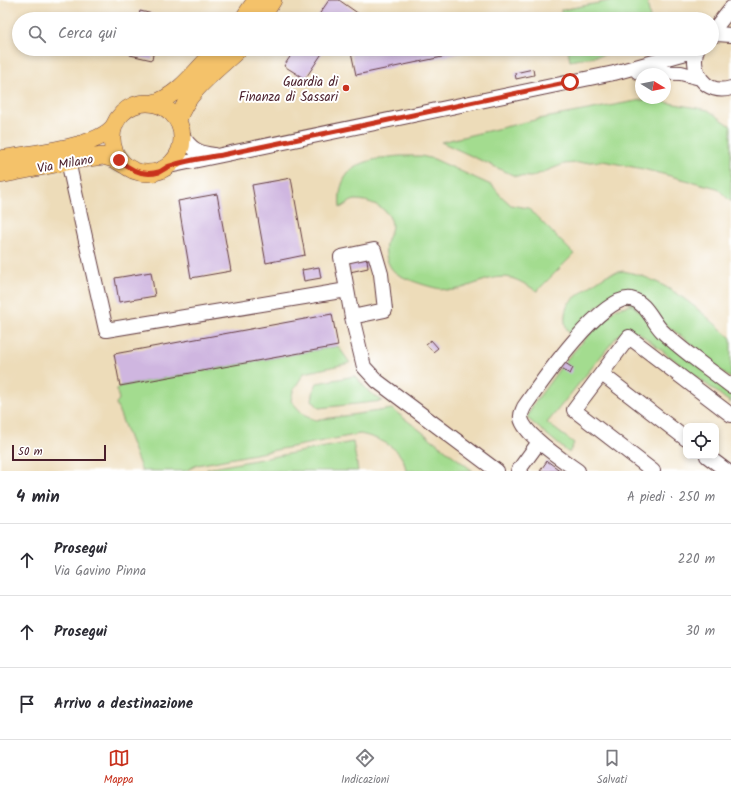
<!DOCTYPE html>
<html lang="it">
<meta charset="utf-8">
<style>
body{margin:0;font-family:Kalam,sans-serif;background:#f2f2f3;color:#2b2b33}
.controls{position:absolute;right:12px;bottom:12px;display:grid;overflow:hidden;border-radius:8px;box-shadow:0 2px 6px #0003}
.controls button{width:36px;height:36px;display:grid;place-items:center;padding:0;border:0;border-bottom:1px solid #e1e1e2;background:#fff;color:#2b2b33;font:20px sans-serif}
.compass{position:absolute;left:635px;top:68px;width:36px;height:36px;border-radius:50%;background:#fff;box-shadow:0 2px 6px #0003;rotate:100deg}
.scale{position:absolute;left:12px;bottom:10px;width:94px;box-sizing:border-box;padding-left:4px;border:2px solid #4a1f2b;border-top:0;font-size:11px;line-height:14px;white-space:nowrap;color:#4a1f2b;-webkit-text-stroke:3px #fff;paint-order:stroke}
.stop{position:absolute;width:12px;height:12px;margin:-9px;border:3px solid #c8321e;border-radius:50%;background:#fff}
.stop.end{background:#c8321e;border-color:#fff;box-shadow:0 1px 4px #0008}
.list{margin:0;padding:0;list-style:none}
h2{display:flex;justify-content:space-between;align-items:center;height:52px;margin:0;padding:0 16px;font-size:17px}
h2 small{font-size:13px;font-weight:400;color:#7c7c81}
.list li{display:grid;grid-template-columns:26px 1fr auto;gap:12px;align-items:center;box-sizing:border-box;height:72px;padding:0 16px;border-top:1px solid #e1e1e2}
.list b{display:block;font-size:15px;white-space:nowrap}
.list p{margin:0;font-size:13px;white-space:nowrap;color:#7c7c81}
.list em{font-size:13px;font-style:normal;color:#7c7c81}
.icon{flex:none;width:22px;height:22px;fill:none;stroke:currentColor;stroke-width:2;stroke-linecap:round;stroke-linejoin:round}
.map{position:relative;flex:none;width:731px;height:471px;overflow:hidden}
.search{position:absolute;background:#fff;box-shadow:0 2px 6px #0003;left:12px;right:12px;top:12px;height:44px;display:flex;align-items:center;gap:10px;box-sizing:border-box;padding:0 14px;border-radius:22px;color:#7c7c81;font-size:15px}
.sheet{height:268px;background:#fff}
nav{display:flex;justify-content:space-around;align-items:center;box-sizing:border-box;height:56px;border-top:1px solid #e1e1e2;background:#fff;font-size:11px;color:#7c7c81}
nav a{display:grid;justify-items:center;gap:2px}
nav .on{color:#c8321e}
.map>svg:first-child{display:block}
.green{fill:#a3dc8f;stroke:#767e5d}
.building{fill:#cfb6e0}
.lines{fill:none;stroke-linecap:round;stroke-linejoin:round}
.minor-casing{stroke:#623b40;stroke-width:16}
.major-casing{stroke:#623b40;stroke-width:18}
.minor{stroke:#fff;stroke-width:14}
.major{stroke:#f4c26a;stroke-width:17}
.route{stroke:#c8321e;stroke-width:5}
.poi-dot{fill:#c8321e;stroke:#fff;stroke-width:1.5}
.labels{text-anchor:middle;stroke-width:4;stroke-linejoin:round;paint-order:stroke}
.poi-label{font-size:13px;fill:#4a1f2b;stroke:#fff;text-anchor:end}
.street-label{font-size:13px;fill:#4a1f2b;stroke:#fff}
</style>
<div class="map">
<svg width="731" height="471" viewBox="0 0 731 471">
<rect width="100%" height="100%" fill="#fff"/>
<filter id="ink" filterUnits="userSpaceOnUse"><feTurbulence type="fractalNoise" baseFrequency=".025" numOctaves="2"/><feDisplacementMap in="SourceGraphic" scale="8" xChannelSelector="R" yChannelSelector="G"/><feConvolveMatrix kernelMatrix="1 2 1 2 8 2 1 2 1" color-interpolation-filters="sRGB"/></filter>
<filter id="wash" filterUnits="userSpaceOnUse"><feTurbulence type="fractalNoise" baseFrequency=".012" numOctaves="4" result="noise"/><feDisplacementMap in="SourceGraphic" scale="16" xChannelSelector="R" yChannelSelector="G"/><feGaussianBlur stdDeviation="0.9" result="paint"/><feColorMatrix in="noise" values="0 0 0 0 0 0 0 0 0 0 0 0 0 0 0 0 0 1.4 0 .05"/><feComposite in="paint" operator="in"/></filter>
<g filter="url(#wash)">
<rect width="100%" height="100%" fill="#eddcb9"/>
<!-- green -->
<path class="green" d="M615 0H647L650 19H562L561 10Z
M568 49H634L570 61Z
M647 99 708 110 731 126V202L717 188 643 169 603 161 564 164 531 177 515 176 441 142 539 119Z
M400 156H421L434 159 493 186 500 195 511 205 528 208 574 254 537 291C528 286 515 277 504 277 486 277 471 287 454 290 443 292 405 280 396 273 387 267 383 250 387 240 389 233 394 229 391 220 386 207 369 200 356 200 351 200 344 206 340 208 336 166 364 159 400 156Z
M623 271C667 279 698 309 731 338V379C718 369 707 356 694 346 670 326 643 311 616 296L595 308 571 335C563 328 563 312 569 303 573 298 601 278 607 275 612 273 618 272 623 271Z
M632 305 731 392V403L639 333 630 330 619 334 547 423 574 443 569 453 527 418 533 405 566 360 598 325 617 308Z
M338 346 350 363 304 373 293 391 291 401 305 416 316 420 392 409 473 471H406C404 448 379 438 360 434L197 465 185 471H142L116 404 119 399 116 389 120 386Z
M355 376 370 393 383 401 319 408 312 400 314 389 317 383Z
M353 442 358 471H207V469Z"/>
<g id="blocks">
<!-- building -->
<path class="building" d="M329 0H339L366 19H316Z
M140 11 153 14 152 19H138Z
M131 49H154L152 60 130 55Z
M295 49H325L305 79 284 66Z
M346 49H471V51L356 75 351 52Z
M533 69 534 75 516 79 515 73Z
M291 178 305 255 266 263 252 185Z
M217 194 231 271 191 278 178 201Z
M367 259 368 268 350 272 348 262Z
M319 267 321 278 304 281 302 270Z
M151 272 155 296 119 302 115 278Z
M332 314 338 346 120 386 114 354Z
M431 340 438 348 433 352 426 344Z
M562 361 573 368 570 374 558 367Z
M547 461 561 471H540Z"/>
</g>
</g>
<g filter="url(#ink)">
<use href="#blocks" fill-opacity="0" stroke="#623b40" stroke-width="1"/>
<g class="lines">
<defs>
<path id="minor" d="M712 32 731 8
M712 36 717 34 731 35
M697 49C689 71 706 96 731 88
M638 72 681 73 700 78
M182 135C191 149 198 153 214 155
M68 161 106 330 347 290
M169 166 614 73 697 50
M374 250 381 274 385 310 352 317 341 257Z
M352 317 364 367 377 381 497 471
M602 374 686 439
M707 456 727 471
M518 471 539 442
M578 471C564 461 524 435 521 418 520 414 523 410 524 407 540 384 602 294 631 299 646 302 652 321 662 331 682 351 708 368 731 386
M653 471 574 410 629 337 731 415"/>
<path id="major" d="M243 19 256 0
M261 19 273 0
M112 138a35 35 0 1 1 70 0a35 35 0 1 1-70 0Z
M153 103C177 98 200 66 217 49
M178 120C187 91 217 70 239 49
M0 159C28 154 98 148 114 126
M0 175 81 159 103 156 114 159 124 165"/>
</defs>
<!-- minor casing -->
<use href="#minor" class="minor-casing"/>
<!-- major casing -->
<use href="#major" class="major-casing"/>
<!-- minor -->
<use href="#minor" class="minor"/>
<!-- major -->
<use href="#major" class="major"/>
</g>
</g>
<g class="lines" filter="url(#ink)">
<!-- route -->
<path class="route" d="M119 160C130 170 143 177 159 172 162 171 166 167 170 166 186 160 205 158 222 155L570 82"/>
</g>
<!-- markers -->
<circle class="poi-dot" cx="346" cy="88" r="4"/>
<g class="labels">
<!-- poi labels -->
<g class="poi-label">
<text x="338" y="86">Guardia di<tspan x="338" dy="15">Finanza di Sassari</tspan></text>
</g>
<!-- street labels -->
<g class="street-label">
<text transform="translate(65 163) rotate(-10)" y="5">Via Milano</text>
</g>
</g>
</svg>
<div class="controls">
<button><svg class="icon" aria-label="locate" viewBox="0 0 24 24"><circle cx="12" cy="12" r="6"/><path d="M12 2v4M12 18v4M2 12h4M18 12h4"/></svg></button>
</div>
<svg class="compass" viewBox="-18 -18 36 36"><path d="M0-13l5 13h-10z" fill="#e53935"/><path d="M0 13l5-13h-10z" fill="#7c7c81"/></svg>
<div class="scale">50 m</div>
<div class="stop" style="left:570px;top:82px"></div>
<div class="stop end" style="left:119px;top:160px"></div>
<div class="search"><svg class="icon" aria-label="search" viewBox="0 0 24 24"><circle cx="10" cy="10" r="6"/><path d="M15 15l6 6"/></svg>Cerca qui</div>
</div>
<section class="sheet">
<h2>4 min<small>A piedi · 250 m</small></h2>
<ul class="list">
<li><svg class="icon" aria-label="ahead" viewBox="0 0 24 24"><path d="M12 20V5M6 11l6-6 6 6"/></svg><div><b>Prosegui</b><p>Via Gavino Pinna</p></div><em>220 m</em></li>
<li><svg class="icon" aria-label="ahead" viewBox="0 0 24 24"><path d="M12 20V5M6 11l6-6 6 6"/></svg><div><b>Prosegui</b></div><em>30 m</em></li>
<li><svg class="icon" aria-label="arrive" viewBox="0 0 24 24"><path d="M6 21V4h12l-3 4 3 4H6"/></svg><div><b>Arrivo a destinazione</b></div></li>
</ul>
</section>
<nav>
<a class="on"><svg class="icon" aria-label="map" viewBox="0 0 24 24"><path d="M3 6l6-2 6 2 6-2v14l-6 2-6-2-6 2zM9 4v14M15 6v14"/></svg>Mappa</a>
<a><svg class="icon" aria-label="directions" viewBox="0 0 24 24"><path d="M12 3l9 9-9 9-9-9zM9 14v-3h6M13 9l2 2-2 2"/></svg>Indicazioni</a>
<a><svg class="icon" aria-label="saved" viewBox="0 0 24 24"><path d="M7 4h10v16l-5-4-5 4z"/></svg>Salvati</a>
</nav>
